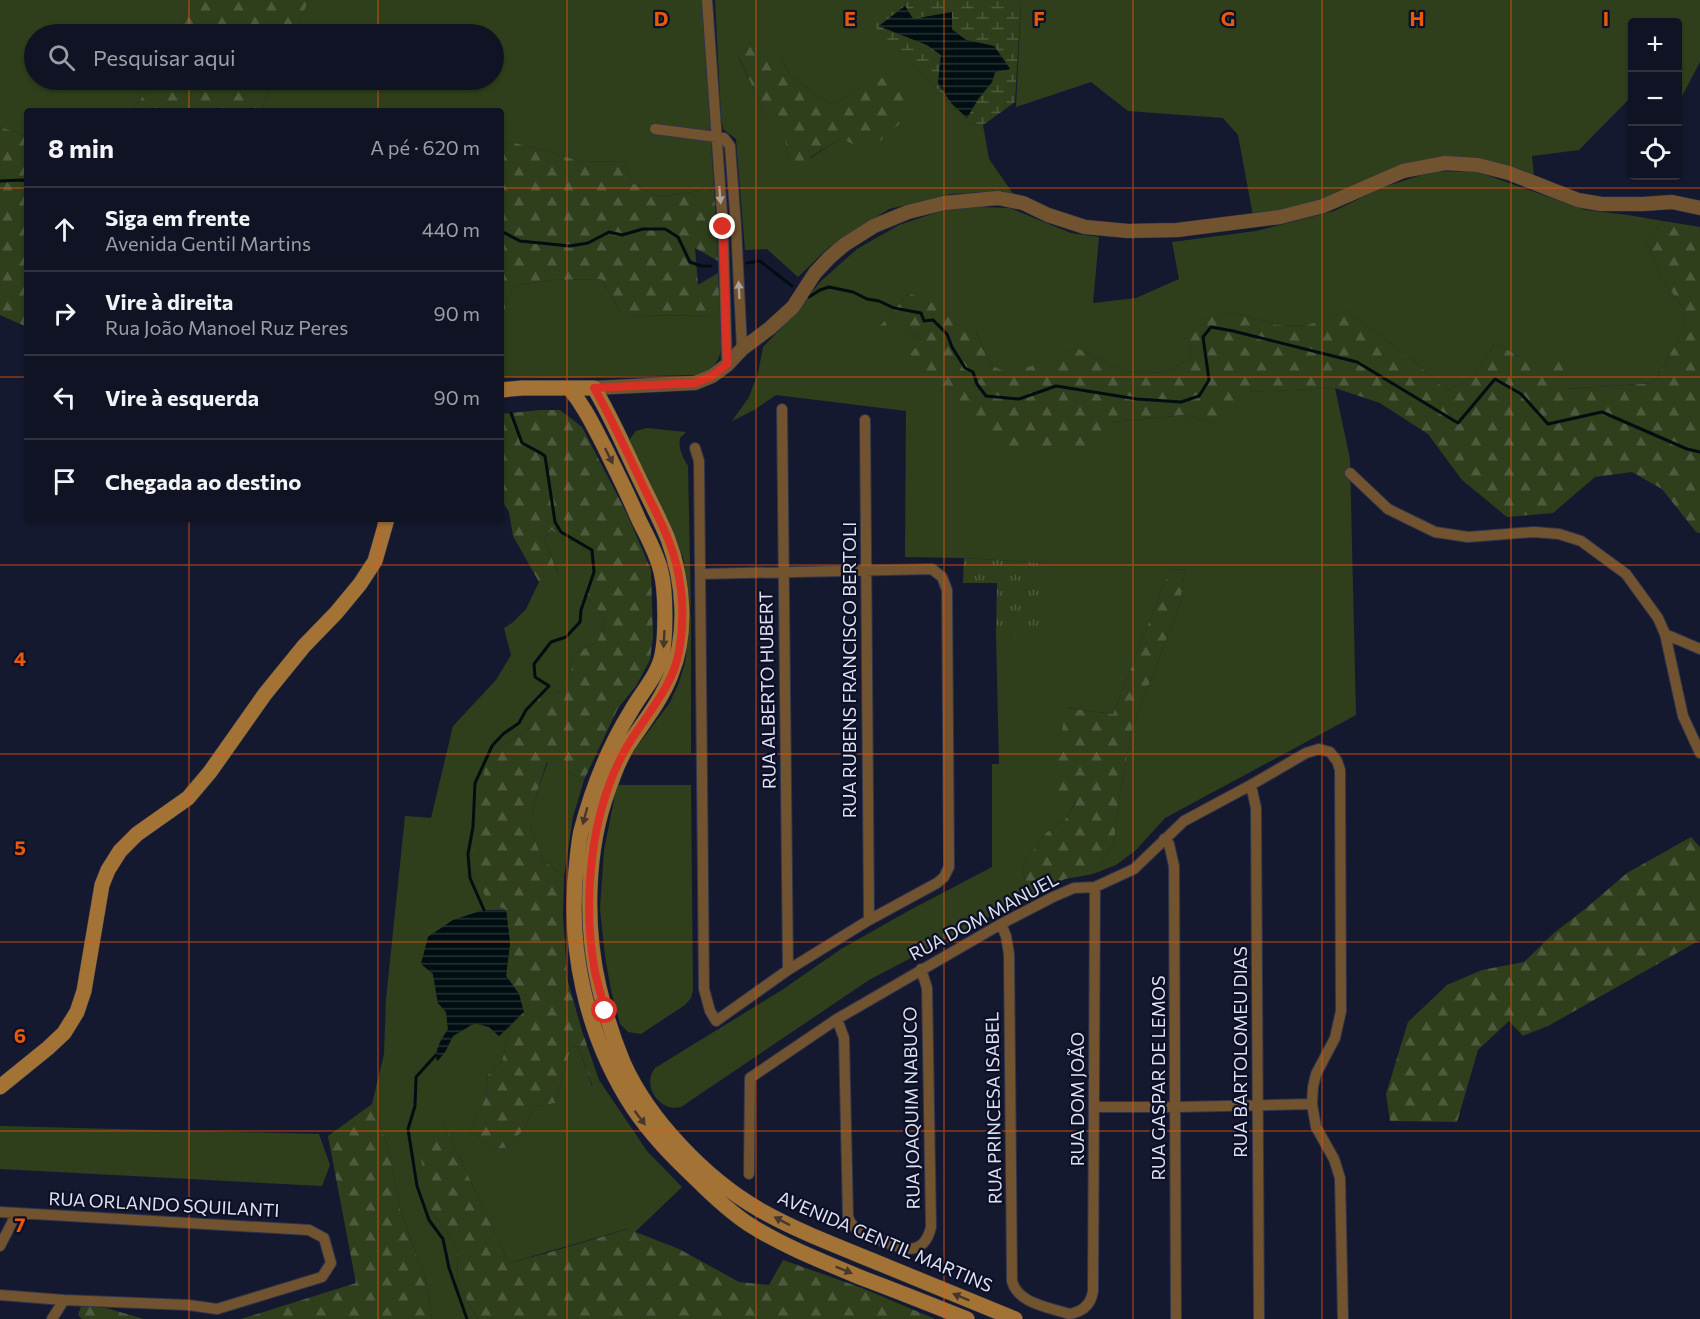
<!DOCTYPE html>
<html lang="pt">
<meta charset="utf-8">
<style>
body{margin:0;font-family:Commissioner,sans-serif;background:#191c2c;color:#f1f3f6}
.controls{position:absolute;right:18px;top:18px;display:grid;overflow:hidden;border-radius:6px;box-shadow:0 2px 4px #0004}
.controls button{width:54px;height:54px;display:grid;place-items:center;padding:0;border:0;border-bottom:2px solid #303241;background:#101324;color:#f1f3f6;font:30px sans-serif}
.stop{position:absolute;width:18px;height:18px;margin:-14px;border:4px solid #d93025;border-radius:50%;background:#fff}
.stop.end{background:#d93025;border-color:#fff;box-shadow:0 2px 6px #0008}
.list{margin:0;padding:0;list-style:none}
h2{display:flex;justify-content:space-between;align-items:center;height:78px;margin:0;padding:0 24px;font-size:26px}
h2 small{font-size:20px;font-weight:400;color:#9c9ea6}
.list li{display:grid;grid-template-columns:39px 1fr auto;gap:18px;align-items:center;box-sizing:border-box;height:84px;padding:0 24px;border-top:2px solid #303241}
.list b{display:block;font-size:22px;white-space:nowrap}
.list p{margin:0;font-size:20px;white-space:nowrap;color:#9c9ea6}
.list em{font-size:20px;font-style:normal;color:#9c9ea6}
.icon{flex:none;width:33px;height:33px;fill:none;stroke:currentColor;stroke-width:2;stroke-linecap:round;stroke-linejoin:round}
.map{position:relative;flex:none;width:1700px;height:1319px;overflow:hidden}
.search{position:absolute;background:#101324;box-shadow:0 2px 4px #0004;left:24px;top:24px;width:480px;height:66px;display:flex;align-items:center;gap:15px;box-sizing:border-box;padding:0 21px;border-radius:33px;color:#9c9ea6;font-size:22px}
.panel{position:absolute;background:#101324;box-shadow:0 2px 4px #0004;left:24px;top:108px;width:480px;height:414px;border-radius:6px}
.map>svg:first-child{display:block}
.grass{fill:#2f3f1c;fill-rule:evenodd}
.forest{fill:url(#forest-firs)}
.wetland{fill:url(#wetland-marsh);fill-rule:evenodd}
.park{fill:url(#park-tufts)}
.water{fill:url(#water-rules)}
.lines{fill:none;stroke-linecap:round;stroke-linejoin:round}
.stream{stroke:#000e11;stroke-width:3}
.minor-casing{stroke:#31354b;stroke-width:12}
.tertiary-casing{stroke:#31354b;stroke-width:15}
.secondary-casing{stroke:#31354b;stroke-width:16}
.minor{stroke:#71532f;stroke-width:10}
.tertiary{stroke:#71532f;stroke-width:14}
.secondary{stroke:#a37336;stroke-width:15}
.oneway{fill:#aca29a}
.oneway2{fill:#48372c}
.route{stroke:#d93025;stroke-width:8}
.grid{fill:none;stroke:#e8590c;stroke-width:1.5;stroke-opacity:0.55}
.labels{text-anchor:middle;stroke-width:4.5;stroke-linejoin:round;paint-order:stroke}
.street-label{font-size:18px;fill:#dde2f2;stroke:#0c0f26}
.grid-label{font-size:20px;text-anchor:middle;font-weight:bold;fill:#e8590c;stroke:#0c0f26;stroke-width:4.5;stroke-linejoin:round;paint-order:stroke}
</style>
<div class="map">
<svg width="1700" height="1319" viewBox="0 0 1700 1319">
<defs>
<pattern id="forest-firs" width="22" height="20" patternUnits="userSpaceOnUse" patternTransform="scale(1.5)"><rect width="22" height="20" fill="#2f3f1c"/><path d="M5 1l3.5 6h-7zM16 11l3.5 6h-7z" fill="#4d5a3d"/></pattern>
<pattern id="wetland-marsh" width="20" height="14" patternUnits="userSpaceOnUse" patternTransform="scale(1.5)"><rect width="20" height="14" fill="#2f3f1c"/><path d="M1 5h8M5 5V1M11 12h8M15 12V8" fill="none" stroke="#4d5a3d"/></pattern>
<pattern id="park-tufts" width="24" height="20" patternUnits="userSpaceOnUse" patternTransform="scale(1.5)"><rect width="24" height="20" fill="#2f3f1c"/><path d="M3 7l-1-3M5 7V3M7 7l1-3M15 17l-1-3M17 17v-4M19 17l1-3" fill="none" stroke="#4d5a3d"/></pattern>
<pattern id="water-rules" width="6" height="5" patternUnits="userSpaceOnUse" patternTransform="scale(1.5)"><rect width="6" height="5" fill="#000e11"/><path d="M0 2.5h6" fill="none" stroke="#253134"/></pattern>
</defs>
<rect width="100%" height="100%" fill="#151930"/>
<!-- grass -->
<path class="grass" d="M0 0H191L175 34H34V80H152L140 101 130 111H27V136L0 127Z
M309 0H702L714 189 658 197 633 183 625 161 582 162 554 153 507 141 501 152V111H265L263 104 274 80H494V34H294Z
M715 0H909L874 25 928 79 970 124 983 125 989 159 1014 195 983 192 951 194 889 209 828 248 798 277 767 249 745 250 736 139 723 129 721 116ZM780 57 791 76 825 101 836 104 854 90 840 138 811 158 790 157 783 134 773 132 739 58Z
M1021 0H1700V62L1679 102 1678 100V22H1632V96L1579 150 1532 156 1534 176 1455 157 1420 161 1374 177 1334 197 1253 216 1238 135 1223 118 1128 111 1091 82 1016 107Z
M1434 171 1478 172 1586 210 1628 215 1663 221 1646 241 1663 280 1685 311 1683 331 1654 383 1567 389 1563 359H1524L1495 343 1472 378 1447 391 1413 360 1347 311 1306 326 1277 325 1233 312 1190 322 1191 358 1164 373 1123 371 1077 348 1010 375 990 365 975 329 909 293 881 325 911 332 922 341 1112 422 1185 415 1212 423 1247 392 1335 388 1350 459 1356 715 1165 818 1136 850 1116 865 1093 874 1114 842 1119 800 1132 729 1180 604 1185 570 1170 569 1113 714 1067 708 1076 801 1065 820 1047 832 1022 865 1026 886 1002 910 869 980 681 1107C660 1113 641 1085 655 1068L782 990 841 949 910 910 992 867V764H999L996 635H1045V563L964 558 905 557 906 411 776 395 754 410 732 421 749 397 758 373 763 347 784 325 821 281 857 249 899 225 944 210 979 207 1010 208 1071 233 1099 237 1093 303 1136 298 1179 279 1172 242 1256 231 1334 211 1381 188Z
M601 279 623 316 720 315C720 343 729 362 699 375L553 378 501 377V320L513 286 550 280Z
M647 428 686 432 680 438C678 449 683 457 688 466L691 610V753H632L669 704 678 685 685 663 691 610 683 557 631 449 630 439 636 431Z
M553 530 564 540 575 541 590 553 594 572 589 599 606 620 597 642 572 655 571 677 564 692 544 694 531 727 497 750 472 873C482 889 489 901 506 910H484L453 920 428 937 436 993 438 1003 446 1012 448 1029 440 1042 436 1055 445 1052 453 1036 475 1023 489 1027 499 1036 511 1025 502 1061 488 1075 486 1097 470 1130 492 1149 507 1148 524 1129 534 1107 555 1103 571 1047 578 1046 592 1086 599 1080 647 1151 682 1187 635 1232 627 1229 509 1263 443 1122 427 1205 457 1247 458 1285 478 1319H432L426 1281 400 1209 389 1150 372 1104 384 1054 386 999 405 816 431 818 453 726 496 680 511 655 504 628 512 623 526 609 539 582 558 573 544 537Z
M548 762 584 780 573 817 564 877 542 859 530 826 537 792Z
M617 785H691L693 990 691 998 685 1005 641 1034 628 1032 620 1024 611 990 605 956 600 909 604 850Z
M0 1126 319 1134 330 1165 322 1186 0 1169Z"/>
<!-- forest -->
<path class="forest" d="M191 0H309L294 34H175Z
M750 38 763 41 780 57 791 76 825 101 836 104 854 90 894 73 914 92 905 119 880 141 855 145 840 138 799 165 790 157 783 134 773 133 739 57 740 46Z
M152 80H274L263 104 265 111H130L140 101Z
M0 127 27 136V327L0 315Z
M507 141 554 153 582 162 625 161 633 183 658 197 714 189 718 261 695 248 698 285 718 273 720 315 623 316 601 279 550 280 513 286 501 320V152Z
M1663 221 1700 227V533L1696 532 1662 489 1632 472 1595 477 1553 513 1507 517 1462 480 1428 434 1380 403 1335 388 1248 392 1212 423 1185 415 1112 422 1086 451 1007 446 956 413 931 389 910 354 922 341 911 332 880 326 909 293 951 311 975 329 990 365 1010 374 1077 348 1123 371 1164 373 1191 358 1189 322 1233 312 1277 325 1305 326 1347 311 1413 360 1447 391 1472 378 1495 343 1524 359H1563L1568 389 1654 383 1683 331 1685 311 1663 280 1646 241Z
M540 410H560L582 427 627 514 651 570 653 637 650 660 636 686 618 708 584 780 547 762 537 792 530 826 542 859 564 877 563 915 567 978 582 1031 599 1080 593 1087 578 1046 571 1047 555 1103 534 1107 524 1129 507 1148 492 1149 470 1130 486 1097 488 1075 502 1061 511 1025 523 1012 519 994 506 976 510 943 506 910 494 904 485 895 472 873 477 809 485 768 497 750 531 727 532 704 544 694 564 692 571 677 572 655 597 642 606 620 589 599 585 583 594 572 590 553 575 541 564 540 552 530 544 537 558 574 539 582 513 536 509 512 501 499V414Z
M1170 569 1185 570 1180 604 1132 729 1119 800 1114 842 1093 874 1065 879 1002 910 1026 886 1022 865 1047 832 1065 820 1076 802 1059 794 1054 779 1066 708 1113 714Z
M1691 837 1700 847V940L1548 1026 1523 1036 1509 1021 1478 1050 1457 1122 1390 1121 1386 1094 1408 1022 1447 985 1482 970 1524 962 1555 932 1585 909 1627 873Z
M372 1104 389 1150 400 1209 426 1281 432 1319H241L356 1283 328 1136Z
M443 1122 509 1263 547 1253 628 1229 679 1249 739 1282 769 1285 783 1260 862 1288 935 1319H478L458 1285 457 1247 427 1205 420 1149Z
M81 1306 106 1308 144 1319H82L78 1315Z"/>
<!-- wetland -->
<path class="wetland" d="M909 0H1021L1015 102 983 125 970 124 928 79 873 25ZM905 6 913 19 952 29 966 40 994 46 1010 69 995 72 992 82 978 99 967 118 938 83 941 55 927 45 879 26Z"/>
<!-- park -->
<path class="park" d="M964 558 1045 563V635H996L997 583H963Z"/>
<!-- water -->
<path class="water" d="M905 6 913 19 952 12V30L966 40 994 46 1010 69 995 72 992 82 978 99 967 118 951 103 938 83 941 55 927 45 879 26Z
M484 910H506L510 943 506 976 519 994 524 1012 499 1036 489 1027 474 1023 453 1036 445 1052 437 1062C434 1049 442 1039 448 1029L446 1012 438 1003 433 974 421 964 428 937 453 920Z"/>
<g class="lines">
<!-- stream -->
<path class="stream" d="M0 181 23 180 27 182
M501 231 520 241 570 246 588 243 609 232 622 235 643 229H665L678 237 690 262 701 266H711
M747 263 760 261 792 286
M809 297 820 290 829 287 853 292 867 299 879 301 894 308 921 313 924 321 933 320 947 334 952 347 965 368 973 372 977 384 986 396 1019 399 1056 386 1137 399 1181 402 1199 396 1209 380 1203 337 1211 327 1233 331 1357 362 1458 423 1495 379 1521 394 1548 424 1602 412 1687 449 1700 452
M484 910 470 878 468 854 473 827 475 783 492 746 503 734 519 723 526 710 549 686 535 677 534 664 551 642 566 637 580 622 581 610 594 572 592 550 561 532 555 522 545 456 539 452 522 443 511 413
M436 1055 416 1077 415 1106 408 1129 417 1186 429 1220 443 1239 449 1268 467 1319"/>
<defs>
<path id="minor" d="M707 0 723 227 727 365
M655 129 724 138 730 146 736 226 742 349
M782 409 788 970
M865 420 869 920
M695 448 699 461 704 989 710 1011 716 1021 788 970 869 920 937 883 944 877 949 867 947 590 942 577 932 569 700 574
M1350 473 1388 509 1435 532 1468 537 1534 532 1559 534 1581 541 1626 574 1658 618 1665 634 1683 716 1700 753
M1665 634 1700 649
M1251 785 1256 808 1259 1319
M1164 839 1169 844 1174 866 1176 1319
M1001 924 1006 936 1009 954 1012 1281C1018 1304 1049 1307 1069 1314 1082 1312 1091 1305 1093 1291L1095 887
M837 1019 844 1038 848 1217C854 1233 868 1236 882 1241 903 1250 924 1257 931 1227L927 988 921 969
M1095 1107H1176L1312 1104
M749 1174 750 1078 837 1019 1001 924 1053 897 1074 888 1095 887 1134 869 1184 821 1251 785 1306 753 1319 749 1330 752 1337 761 1340 770 1341 1011 1335 1038 1316 1074 1313 1087 1312 1104 1316 1127 1334 1159 1340 1178 1343 1319
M0 1212 309 1230 324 1238 331 1263 322 1277 217 1309 188 1305 64 1300 0 1295
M0 1246 17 1213
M52 1319 64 1300"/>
<path id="tertiary" d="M594 388 695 383 712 376 727 365 742 349 770 328 793 307 815 273 830 257 844 245 874 226 908 212 944 203 998 198 1023 203 1048 215 1085 227 1128 231 1177 230 1280 217 1323 206 1403 171 1445 163 1478 165 1509 173 1578 200 1601 204H1643L1672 202 1700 208"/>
<path id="secondary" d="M569 388C585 407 594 427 605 448 616 471 628 494 638 518 646 535 657 553 661 572 666 591 666 636 662 655 658 675 641 693 631 711 608 748 592 789 581 831 579 840 578 850 577 860 566 946 586 1036 633 1108 651 1135 673 1157 696 1179 713 1196 730 1212 750 1225 785 1247 824 1262 862 1278 897 1291 932 1305 967 1319
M501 390 522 388H594C612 418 625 449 640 480 649 499 660 519 668 539 684 582 688 633 671 675 661 701 642 724 627 747 619 760 613 776 608 791 586 849 585 927 599 987 605 1012 613 1038 623 1062 648 1119 706 1179 760 1210 797 1231 837 1246 876 1262 922 1281 969 1300 1015 1319
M0 1087 48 1048 64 1033 77 1012 84 991 102 885 108 870 120 851 137 834 188 798 210 772 265 694 304 646 336 613 360 584 375 561 387 519"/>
</defs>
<!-- minor casing -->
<use href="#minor" class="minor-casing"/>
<!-- tertiary casing -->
<use href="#tertiary" class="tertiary-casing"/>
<!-- secondary casing -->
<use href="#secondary" class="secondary-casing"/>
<!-- minor -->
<use href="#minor" class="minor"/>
<!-- tertiary -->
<use href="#tertiary" class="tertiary"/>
<!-- secondary -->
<use href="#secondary" class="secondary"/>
</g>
<!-- one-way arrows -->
<defs><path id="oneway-solid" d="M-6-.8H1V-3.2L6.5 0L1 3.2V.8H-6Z" transform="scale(1.5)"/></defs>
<g class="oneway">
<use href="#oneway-solid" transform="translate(720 195) rotate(85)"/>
<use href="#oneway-solid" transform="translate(739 290) rotate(-93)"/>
</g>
<g class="oneway2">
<use href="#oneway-solid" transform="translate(609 456) rotate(63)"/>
<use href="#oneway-solid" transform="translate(664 639) rotate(93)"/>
<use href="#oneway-solid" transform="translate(585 816) rotate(105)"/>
<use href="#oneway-solid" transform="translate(640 1118) rotate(53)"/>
<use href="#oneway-solid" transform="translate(782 1221) rotate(-153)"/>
<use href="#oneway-solid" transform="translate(844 1270) rotate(22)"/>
<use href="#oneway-solid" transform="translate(961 1297) rotate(-158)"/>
</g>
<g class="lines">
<!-- route -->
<path class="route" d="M605 1011C602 998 598 985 595 972 582 902 590 813 625 750 643 718 673 688 679 651 686 614 682 573 668 539 660 518 648 498 639 477 624 447 611 417 594 388L695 383 712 376 727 364 723 227"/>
</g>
<!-- grid -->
<path class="grid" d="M189 0V34M378 0V34M567 0V1319M756 0V1319M944 0V1319M1133 0V1319M1322 0V1319M1511 0V1319M189 80V111M378 80V111M0 188H27M501 188H1700M0 377H27M501 377H1700M189 519V1319M378 519V1319M0 565H1700M0 754H1700M0 942H1700M0 1131H1700"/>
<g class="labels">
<!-- street labels -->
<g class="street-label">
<text transform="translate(850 670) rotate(-90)" y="6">RUA RUBENS FRANCISCO BERTOLI</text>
<text transform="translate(768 690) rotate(-91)" y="6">RUA ALBERTO HUBERT</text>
<text transform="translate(984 917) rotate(-28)" y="6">RUA DOM MANUEL</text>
<text transform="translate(1241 1052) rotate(-90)" y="6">RUA BARTOLOMEU DIAS</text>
<text transform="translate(1159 1078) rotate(-90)" y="6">RUA GASPAR DE LEMOS</text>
<text transform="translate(1078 1099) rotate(-90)" y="6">RUA DOM JOÃO</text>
<text transform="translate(912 1108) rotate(-91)" y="6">RUA JOAQUIM NABUCO</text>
<text transform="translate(994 1108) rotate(-91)" y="6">RUA PRINCESA ISABEL</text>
<text transform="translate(164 1205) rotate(3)" y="6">RUA ORLANDO SQUILANTI</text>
<text transform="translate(885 1242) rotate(23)" y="6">AVENIDA GENTIL MARTINS</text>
</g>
</g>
<g class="grid-label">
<text x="661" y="26">D</text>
<text x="850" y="26">E</text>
<text x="1039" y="26">F</text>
<text x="1228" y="26">G</text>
<text x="1417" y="26">H</text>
<text x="1606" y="26">I</text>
<text x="20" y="666">4</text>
<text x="20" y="855">5</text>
<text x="20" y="1043">6</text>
<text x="20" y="1232">7</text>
</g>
</svg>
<div class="controls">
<button>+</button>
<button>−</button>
<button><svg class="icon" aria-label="locate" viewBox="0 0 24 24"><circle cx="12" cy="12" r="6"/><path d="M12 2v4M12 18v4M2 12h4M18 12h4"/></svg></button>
</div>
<div class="stop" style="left:605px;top:1011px"></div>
<div class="stop end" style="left:723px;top:227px"></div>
<div class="search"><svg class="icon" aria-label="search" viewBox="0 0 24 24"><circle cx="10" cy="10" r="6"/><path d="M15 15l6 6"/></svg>Pesquisar aqui</div>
<section class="panel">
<h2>8 min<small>A pé · 620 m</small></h2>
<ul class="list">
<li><svg class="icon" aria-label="ahead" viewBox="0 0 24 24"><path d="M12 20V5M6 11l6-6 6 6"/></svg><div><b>Siga em frente</b><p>Avenida Gentil Martins</p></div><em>440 m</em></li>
<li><svg class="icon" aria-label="right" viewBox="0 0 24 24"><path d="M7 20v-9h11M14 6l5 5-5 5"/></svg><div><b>Vire à direita</b><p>Rua João Manoel Ruz Peres</p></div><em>90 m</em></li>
<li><svg class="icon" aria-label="left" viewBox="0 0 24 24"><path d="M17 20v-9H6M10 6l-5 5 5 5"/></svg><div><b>Vire à esquerda</b></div><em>90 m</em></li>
<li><svg class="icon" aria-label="arrive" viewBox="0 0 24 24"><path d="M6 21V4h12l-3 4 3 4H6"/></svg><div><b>Chegada ao destino</b></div></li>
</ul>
</section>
</div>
